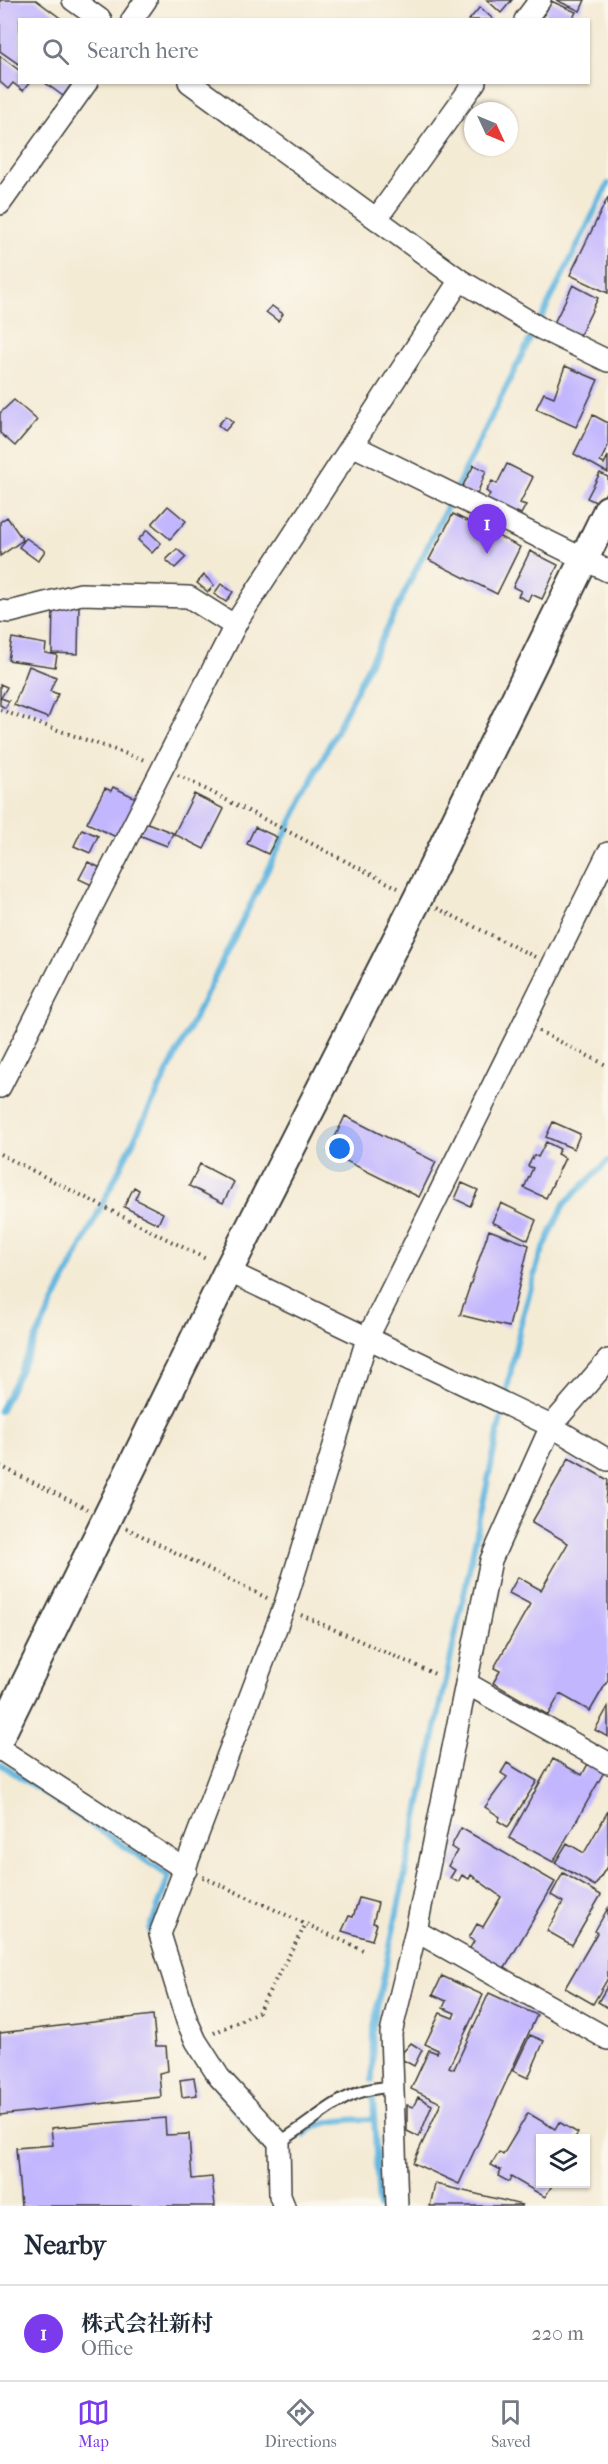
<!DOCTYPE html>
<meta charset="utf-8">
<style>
body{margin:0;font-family:"IM FELL French Canon","Noto Serif JP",serif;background:#f6f6f7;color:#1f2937}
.controls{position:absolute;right:18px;bottom:18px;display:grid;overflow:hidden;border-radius:0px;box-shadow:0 2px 4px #0004}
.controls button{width:54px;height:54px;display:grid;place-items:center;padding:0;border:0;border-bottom:2px solid #e0e1e3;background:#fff;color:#1f2937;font:30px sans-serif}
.compass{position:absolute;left:464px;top:102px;width:54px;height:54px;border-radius:50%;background:#fff;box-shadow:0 2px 4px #0004;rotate:134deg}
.you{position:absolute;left:340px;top:1149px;width:21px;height:21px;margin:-15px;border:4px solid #fff;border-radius:50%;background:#1a73e8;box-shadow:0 0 0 9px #1a73e833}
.badge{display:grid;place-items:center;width:39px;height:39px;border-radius:50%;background:#7c3aed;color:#fff;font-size:20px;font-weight:700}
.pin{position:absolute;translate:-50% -50px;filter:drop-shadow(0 2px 3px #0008)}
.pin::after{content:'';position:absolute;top:32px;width:21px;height:18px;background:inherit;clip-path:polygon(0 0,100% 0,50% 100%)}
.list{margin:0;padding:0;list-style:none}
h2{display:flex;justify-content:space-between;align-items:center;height:78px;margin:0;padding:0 24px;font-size:26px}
h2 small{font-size:20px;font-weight:400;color:#747a83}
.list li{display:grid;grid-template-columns:39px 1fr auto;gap:18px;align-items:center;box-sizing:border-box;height:96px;padding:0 24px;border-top:2px solid #e0e1e3}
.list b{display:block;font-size:22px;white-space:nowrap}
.list p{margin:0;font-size:20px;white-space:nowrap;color:#747a83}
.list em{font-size:20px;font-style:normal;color:#747a83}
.icon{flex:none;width:33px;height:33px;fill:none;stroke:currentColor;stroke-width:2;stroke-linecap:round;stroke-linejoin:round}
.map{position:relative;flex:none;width:608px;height:2206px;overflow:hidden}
.search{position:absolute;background:#fff;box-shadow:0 2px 4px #0004;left:18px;right:18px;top:18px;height:66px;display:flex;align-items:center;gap:15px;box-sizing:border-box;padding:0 21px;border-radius:0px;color:#747a83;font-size:22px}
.sheet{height:174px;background:#fff}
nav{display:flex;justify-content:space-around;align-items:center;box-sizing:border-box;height:84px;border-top:2px solid #e0e1e3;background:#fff;font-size:16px;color:#747a83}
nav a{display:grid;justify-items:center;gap:3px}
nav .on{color:#7c3aed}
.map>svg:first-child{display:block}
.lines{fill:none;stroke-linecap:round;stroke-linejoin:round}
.stream{stroke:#65b7e0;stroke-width:6}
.building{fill:#c2b6fe}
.lane-casing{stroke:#3c3b38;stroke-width:14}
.street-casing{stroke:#3c3b38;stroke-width:24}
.secondary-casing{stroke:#3c3b38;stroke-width:32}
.path{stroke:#3c3b38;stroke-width:4;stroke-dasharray:1.5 4.5;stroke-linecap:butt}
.lane{stroke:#fff;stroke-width:10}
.street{stroke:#fff;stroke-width:21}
.secondary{stroke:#fff;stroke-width:28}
</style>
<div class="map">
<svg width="608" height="2206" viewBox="0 0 608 2206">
<rect width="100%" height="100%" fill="#fbf7ec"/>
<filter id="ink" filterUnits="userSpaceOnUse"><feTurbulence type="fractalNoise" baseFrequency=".0167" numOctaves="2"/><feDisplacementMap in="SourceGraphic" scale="12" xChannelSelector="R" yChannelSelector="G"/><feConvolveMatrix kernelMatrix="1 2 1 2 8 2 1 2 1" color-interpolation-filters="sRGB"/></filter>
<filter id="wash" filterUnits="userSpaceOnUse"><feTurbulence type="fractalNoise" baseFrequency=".008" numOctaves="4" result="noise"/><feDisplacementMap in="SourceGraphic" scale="24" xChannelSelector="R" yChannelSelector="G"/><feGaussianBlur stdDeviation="1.35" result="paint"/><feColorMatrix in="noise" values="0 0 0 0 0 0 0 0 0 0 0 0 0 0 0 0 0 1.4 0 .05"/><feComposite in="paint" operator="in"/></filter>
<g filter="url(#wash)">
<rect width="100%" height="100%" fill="#f4ebd5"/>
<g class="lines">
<!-- stream -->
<path class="stream" d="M541 319 608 184
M0 1411 530 339
M2 1765 169 1876 150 1930 152 1938
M372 2080 373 2027 521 1323 539 1259 564 1204 608 1161
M218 2089 270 2150
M373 2098 379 2206
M304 2135C320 2118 352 2120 374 2119"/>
</g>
<g id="blocks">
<!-- building -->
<path class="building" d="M0 0H36L63 20H20V65L0 51Z
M487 0H512L501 13Z
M556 0H585L580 11Z
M551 1 576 12 572 20H542Z
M480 7 494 20H469Z
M0 56 20 71V82H30L23 91 13 83 8 89 0 82Z
M44 82H73L63 96Z
M608 197V293L570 275Z
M573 285 598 298 579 337 553 325Z
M272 306 283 314 278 321 266 312Z
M565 366 598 380 576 427 536 409 544 393 554 397Z
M14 400 37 420 15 446 0 433V413Z
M593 415 608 423V446L600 462 604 464 608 456V473L574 454Z
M226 416 233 422 225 431 218 425Z
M507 464 533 477 520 503 526 505 521 514 517 512 515 516 486 501 490 494 486 491 492 481 497 484Z
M474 465 486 471 476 497 461 489Z
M600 473 608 477V488L600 504 587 498Z
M168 506 186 521 170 539 152 524Z
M453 514 520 547 497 594 429 560Z
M7 517 23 540 0 556V522Z
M147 530 161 543 152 553 138 540Z
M26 538 45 551 38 561 19 547Z
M177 549 186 557 175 568 166 560Z
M530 551 558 565 542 599 531 594 528 601 518 596 521 591 513 587Z
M204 575 214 585 208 592 197 583Z
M221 584 233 592 226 602 214 594Z
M53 605 79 606 78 654 52 653Z
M12 638 46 644 45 653 57 655 55 667 8 660Z
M29 666 56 677 50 691 58 694 48 718 14 705Z
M0 684 7 687 1 698 9 701 5 708 0 705Z
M113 787 138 799 118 838 87 823 105 788 111 791Z
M194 794 224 809 204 849 174 834Z
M145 822 173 833 167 846 139 835Z
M255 827 277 837 268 854 247 844Z
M82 829 98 836 90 853 74 846Z
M88 862 103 869 94 886 79 879Z
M345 1116 436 1162 419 1197 328 1152Z
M553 1122 580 1134 574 1149 546 1137Z
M546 1142 560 1149 557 1154 565 1158 546 1198 524 1188 533 1168 528 1166 534 1155 538 1157Z
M200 1164 234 1182 223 1203 189 1186Z
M462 1183 478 1190 470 1206 455 1199Z
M134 1187 139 1190 135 1199 163 1213 158 1224 124 1207Z
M501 1203 536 1220 528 1240 492 1222Z
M489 1230 529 1245 509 1327 460 1315Z
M569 1458 608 1480 606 1502 608 1504V1680L590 1711 560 1694 548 1715 493 1683 500 1671 494 1668 530 1604 509 1593 518 1577 541 1590 568 1543 532 1522Z
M608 1707V1737L595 1730Z
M553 1759 582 1775 588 1764 604 1772 553 1862 509 1838Z
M507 1763 537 1781 508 1827 498 1821 500 1817 485 1807 507 1777 501 1773Z
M608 1811V1865L595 1886 555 1863 567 1843 584 1853Z
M461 1828 555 1882 501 1975 466 1955 474 1941 469 1938 477 1924 483 1927 501 1897 471 1875 469 1879 462 1875 458 1882 450 1878 455 1870 448 1866 457 1851 451 1847Z
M563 1873 601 1895 572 1945 547 1931 563 1902 551 1895Z
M359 1898 378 1903 373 1923 377 1924 372 1940 342 1931 349 1916 353 1917Z
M608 1908V1978L593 2004 565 1988 597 1933 595 1931Z
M442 1976 483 1995 449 2067 454 2069 489 1993 537 2015 459 2184 413 2163 441 2103 411 2089 429 2050 437 2053 438 2050 425 2044 440 2013 453 2018 455 2013 443 2008 446 2001 433 1995Z
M608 1985V2008L598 2002Z
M153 2015 156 2046H166L168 2071 159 2073 161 2097 0 2115V2033Z
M530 2035 544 2041 528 2078 513 2071Z
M411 2043 422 2050 414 2066 403 2060V2052Z
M194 2078 197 2095 182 2097 180 2080Z
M418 2097 432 2105 419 2137 407 2131V2105L413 2107Z
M528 2113 555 2129 559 2122 578 2133 575 2138H540V2184H553L545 2197 511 2177 509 2182 498 2176 501 2170 491 2165 499 2152 503 2155Z
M165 2118 166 2135 189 2134 192 2179 212 2177 215 2206H21L16 2148 53 2145 51 2128Z
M435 2184 522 2205V2206H430Z"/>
</g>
</g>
<g filter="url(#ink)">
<use href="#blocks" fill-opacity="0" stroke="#3c3b38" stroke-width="1.5"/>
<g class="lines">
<defs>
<path id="lane" d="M279 2142C307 2127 333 2099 364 2091 373 2088 384 2088 393 2086"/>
<path id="street" d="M73 0 101 20
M132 20 146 0
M525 20 540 0
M189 82 460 280 540 328 608 361
M0 204 87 82
M377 218 475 82
M352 445 608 571
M0 611 10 612 81 594 189 597 235 626
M0 1087 239 618 460 280
M228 1271 551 1426 608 1460
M466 1683 608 1763
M0 1749 186 1870
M416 1931 608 2039
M284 2206 280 2196 279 2142 219 2077 196 2041 187 2021 160 1934 284 1607 367 1339 608 853
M397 2206 391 2033 416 1931 491 1560 551 1426 608 1360"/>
<path id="secondary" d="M0 1736 228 1271 418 898 608 510"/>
</defs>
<!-- lane casing -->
<use href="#lane" class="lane-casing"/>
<!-- street casing -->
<use href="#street" class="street-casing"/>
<!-- secondary casing -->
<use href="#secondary" class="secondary-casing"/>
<!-- path -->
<path class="path" d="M0 710 147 761
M178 775 398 888
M437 908 535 957
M539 1031 608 1066
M0 1154 208 1260
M0 1466 87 1509
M126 1528 267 1598
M301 1615 435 1674
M203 1877 363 1950
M214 2033 258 2012 306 1924"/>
<!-- lane -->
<use href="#lane" class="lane"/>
<!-- street -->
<use href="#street" class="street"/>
<!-- secondary -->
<use href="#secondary" class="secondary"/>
</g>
</g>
</svg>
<div class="controls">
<button><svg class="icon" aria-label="layers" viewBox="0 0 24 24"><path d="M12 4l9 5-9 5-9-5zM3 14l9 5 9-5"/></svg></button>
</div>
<svg class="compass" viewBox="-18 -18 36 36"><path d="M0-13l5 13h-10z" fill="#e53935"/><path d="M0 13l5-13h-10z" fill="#747a83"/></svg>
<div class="you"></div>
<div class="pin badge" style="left:487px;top:554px">1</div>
<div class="search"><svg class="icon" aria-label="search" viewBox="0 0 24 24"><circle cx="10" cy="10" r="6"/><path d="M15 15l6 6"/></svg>Search here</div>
</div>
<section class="sheet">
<h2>Nearby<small></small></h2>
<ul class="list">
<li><span class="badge">1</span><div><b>株式会社新村</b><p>Office</p></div><em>220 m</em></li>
</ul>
</section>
<nav>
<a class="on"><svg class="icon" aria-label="map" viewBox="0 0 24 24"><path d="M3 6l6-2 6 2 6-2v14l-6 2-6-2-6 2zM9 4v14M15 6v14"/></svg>Map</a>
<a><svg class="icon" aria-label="directions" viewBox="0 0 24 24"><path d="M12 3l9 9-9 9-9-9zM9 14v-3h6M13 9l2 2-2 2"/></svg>Directions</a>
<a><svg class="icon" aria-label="saved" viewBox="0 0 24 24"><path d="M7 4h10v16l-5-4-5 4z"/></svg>Saved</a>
</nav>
